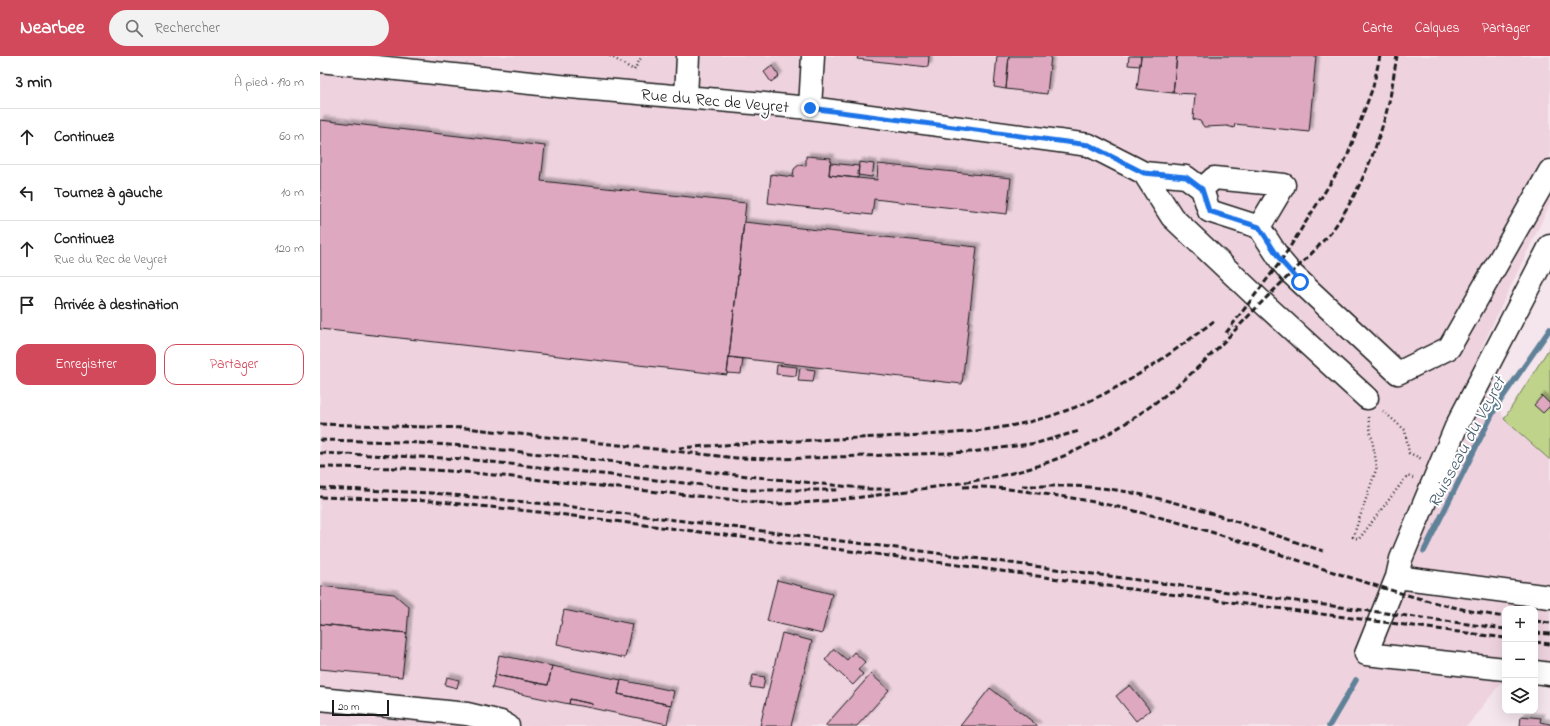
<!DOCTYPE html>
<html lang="fr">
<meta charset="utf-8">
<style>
body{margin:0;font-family:"Indie Flower",sans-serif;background:#f2f2f2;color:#222}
.controls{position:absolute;right:12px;bottom:12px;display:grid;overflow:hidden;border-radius:8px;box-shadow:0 4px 16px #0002}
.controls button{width:36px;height:36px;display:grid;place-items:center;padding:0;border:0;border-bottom:1px solid #e0e0e0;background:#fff;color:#222;font:20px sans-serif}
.scale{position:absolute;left:12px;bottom:10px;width:57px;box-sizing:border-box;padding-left:4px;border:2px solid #1c1c1c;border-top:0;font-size:11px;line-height:14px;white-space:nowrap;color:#1c1c1c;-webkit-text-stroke:3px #fff;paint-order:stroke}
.stop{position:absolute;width:12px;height:12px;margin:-9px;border:3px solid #1a73e8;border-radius:50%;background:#fff}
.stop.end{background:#1a73e8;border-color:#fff;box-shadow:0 1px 4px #0008}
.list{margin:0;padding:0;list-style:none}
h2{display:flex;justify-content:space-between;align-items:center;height:52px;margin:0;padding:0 16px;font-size:17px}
h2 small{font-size:13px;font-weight:400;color:#767676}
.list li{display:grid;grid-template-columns:26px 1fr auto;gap:12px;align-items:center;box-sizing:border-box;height:56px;padding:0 16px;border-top:1px solid #e0e0e0}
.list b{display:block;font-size:15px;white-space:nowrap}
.list p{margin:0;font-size:13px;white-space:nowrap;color:#767676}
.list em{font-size:13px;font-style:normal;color:#767676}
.actions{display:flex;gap:8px;padding:12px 16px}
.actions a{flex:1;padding:9px 0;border:1px solid #d1495b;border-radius:12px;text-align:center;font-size:14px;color:#d1495b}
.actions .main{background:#d1495b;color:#fff}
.icon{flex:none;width:22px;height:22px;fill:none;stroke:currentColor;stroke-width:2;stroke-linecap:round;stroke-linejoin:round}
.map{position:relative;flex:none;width:1230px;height:670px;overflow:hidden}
header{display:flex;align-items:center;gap:24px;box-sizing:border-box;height:56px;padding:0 20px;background:#d1495b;color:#fff}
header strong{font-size:19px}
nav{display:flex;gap:22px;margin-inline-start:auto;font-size:14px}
.search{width:280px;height:36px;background:#f2f2f2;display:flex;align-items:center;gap:10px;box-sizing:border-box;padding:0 14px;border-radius:22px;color:#767676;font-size:15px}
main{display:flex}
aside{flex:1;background:#fff}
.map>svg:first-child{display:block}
.built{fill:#eed3df}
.green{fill:#bfd48a;stroke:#6e7853}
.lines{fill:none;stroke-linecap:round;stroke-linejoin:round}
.stream{stroke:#608299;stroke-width:5.5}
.building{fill:#dda8c0;stroke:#1c1c1c;filter:url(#shadow)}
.minor-casing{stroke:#1c1c1c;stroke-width:25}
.path{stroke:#1c1c1c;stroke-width:2.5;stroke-dasharray:1 3;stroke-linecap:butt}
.minor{stroke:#fff;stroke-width:22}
.rail{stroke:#1c1c1c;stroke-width:3;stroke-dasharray:6 3;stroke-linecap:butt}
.route{stroke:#1a73e8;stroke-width:5}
.labels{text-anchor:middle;stroke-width:4;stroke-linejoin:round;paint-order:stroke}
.street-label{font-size:17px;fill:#1c1c1c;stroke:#fff}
.water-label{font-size:18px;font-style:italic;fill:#4a6070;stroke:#fff}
</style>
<header>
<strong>Nearbee</strong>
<div class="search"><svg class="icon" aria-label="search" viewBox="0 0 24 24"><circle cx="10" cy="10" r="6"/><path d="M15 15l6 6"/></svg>Rechercher</div>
<nav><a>Carte</a><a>Calques</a><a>Partager</a></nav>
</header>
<main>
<aside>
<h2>3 min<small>À pied · 190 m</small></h2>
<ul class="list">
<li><svg class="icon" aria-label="ahead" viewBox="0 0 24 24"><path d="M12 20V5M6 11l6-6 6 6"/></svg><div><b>Continuez</b></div><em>60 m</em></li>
<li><svg class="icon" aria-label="left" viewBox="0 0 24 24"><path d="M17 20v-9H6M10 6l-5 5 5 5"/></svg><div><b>Tournez à gauche</b></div><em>10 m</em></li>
<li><svg class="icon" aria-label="ahead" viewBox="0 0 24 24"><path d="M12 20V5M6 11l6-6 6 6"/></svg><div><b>Continuez</b><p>Rue du Rec de Veyret</p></div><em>120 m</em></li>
<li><svg class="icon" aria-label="arrive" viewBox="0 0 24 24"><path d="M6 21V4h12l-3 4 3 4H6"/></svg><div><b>Arrivée à destination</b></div></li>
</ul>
<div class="actions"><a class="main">Enregistrer</a><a>Partager</a></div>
</aside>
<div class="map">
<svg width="1230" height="670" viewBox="0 0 1230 670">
<defs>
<filter id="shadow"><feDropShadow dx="3.5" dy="-3.5" stdDeviation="1" flood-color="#0004"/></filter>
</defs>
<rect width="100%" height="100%" fill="#f5e5ec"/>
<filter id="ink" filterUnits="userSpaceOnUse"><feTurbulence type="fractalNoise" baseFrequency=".025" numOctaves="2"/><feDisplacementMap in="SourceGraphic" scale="8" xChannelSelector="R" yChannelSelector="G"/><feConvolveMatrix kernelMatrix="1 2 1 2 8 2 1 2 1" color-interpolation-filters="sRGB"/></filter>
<g filter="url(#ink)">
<!-- built -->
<path class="built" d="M0 0H1230V148L1159 297 1184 363 1230 404V608L1215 606V553H1185V622L1147 670H0Z"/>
<!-- green -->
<path class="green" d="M1230 291V404L1184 363Z"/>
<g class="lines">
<!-- stream -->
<path class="stream" d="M1104 495 1176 351 1230 273
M1009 670 1036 624"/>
</g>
<!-- building -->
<path class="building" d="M538 0H609L608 11 537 3Z
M677 0H689L686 33 674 31Z
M689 0H731L727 38 686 33Z
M809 0H821L820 10 808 9Z
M821 0H857L853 37 817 33Z
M857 0H996L989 76 915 68 914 72 907 70 884 71 880 65 873 63 875 38 853 37Z
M452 10 459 20 451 26 444 16Z
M0 64 225 90 221 125 426 147 407 319 0 273Z
M486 100 511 102 509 119 557 124 558 108 691 122 687 158 554 143 552 159 448 147 451 118 473 121 474 113 479 109 486 110Z
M539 106 554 108 552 121 538 119Z
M510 107 539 110 538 122 509 119Z
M424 166 657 191 642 328 409 301Z
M409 301 423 303 421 318 407 317Z
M457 309 477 311 476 320 456 318Z
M480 312 495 314 493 326 478 325Z
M1222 340 1230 348V350L1223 357 1214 349Z
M457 524 512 538 502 578 447 565Z
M0 530 74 538 89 551 87 577 0 568Z
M244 554 312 568 305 602 237 588Z
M0 568 87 577 82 621 0 613Z
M462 577 492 585 471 670H440Z
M514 593 527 604 534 596 545 606 538 614 543 618 533 629 505 604Z
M179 599 232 610 228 629 175 619Z
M232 610 301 624 298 638 351 649 347 668 271 652 272 648 250 643 249 648 172 632 175 619 228 629Z
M551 618 569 634 537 670H505Z
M433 619 445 621 443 633 430 631Z
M127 621 139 624 137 632 125 629Z
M301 624 354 635 351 649 298 638Z
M810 629 830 654 816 665 796 640Z
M670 632 718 670H640Z
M250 643 272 648 271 652 249 648Z
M1201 660 1221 662 1220 666 1230 668V670H1200Z"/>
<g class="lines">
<defs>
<path id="minor" d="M0 5 239 30 490 52 769 89 824 117 852 161 942 246 1047 342
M366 41 368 0
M490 52 493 0
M824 117 866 121 882 133 889 155 939 171 964 129 894 122 882 133
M939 171 961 205 972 218 1078 317 1129 292 1230 115
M1077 521 1230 541
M1185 613 1046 598 1077 521 1081 503 1136 371 1230 190
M1215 616 1230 618
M0 643 147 658 181 666 188 670"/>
</defs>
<!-- minor casing -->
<use href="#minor" class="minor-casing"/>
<!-- path -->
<path class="path" d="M290 0 314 14 322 0
M1063 355 1085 374 1089 397 1102 403
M1048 361 1057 411 1033 481 1039 483 1087 420 1093 422"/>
<!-- minor -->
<use href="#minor" class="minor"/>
<!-- rail -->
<path class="rail" d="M906 277 961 205 1027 101 1053 31 1060 0
M0 368 146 372 416 402 462 403 652 396 717 387 759 375
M0 384 83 386 145 390 550 433H571
M359 392C426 387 493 384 561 381 623 378 686 377 745 355 800 335 848 300 894 265
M0 397 144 403 428 434H518
M0 411 82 412 144 416 455 448C500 447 544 441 588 435 627 429 666 424 704 414 754 400 803 372 844 340 880 313 910 279 941 247 960 228 979 210 998 191 1003 184 1010 179 1014 172 1040 135 1057 93 1068 50 1072 34 1074 16 1077 0
M702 430C733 430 765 429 796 434 867 445 935 473 1003 495
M643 431C670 430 697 434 724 438 821 450 914 483 1007 514 1066 533 1124 552 1185 561
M0 432 111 437 237 449 601 495 1185 573
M0 441 111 445 238 458 602 504 803 532 1185 582
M1215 565 1230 567
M1215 577 1230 578
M1215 586 1230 588"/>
</g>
</g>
<g class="lines" filter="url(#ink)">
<!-- route -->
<path class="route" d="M490 52 769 89 824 117 866 121 882 133 889 155 939 171 961 205 980 226"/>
</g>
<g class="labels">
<!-- street labels -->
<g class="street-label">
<text transform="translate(395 44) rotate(5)" y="6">Rue du Rec de Veyret</text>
</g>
<!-- water labels -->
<g class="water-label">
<text transform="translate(1146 386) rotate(-62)" y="6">Ruisseau du Veyret</text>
</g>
</g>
</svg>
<div class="controls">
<button>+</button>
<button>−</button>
<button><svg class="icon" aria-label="layers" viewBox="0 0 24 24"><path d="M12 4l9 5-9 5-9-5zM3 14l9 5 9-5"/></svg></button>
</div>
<div class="scale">20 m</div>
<div class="stop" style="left:980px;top:226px"></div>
<div class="stop end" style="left:490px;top:52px"></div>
</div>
</main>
